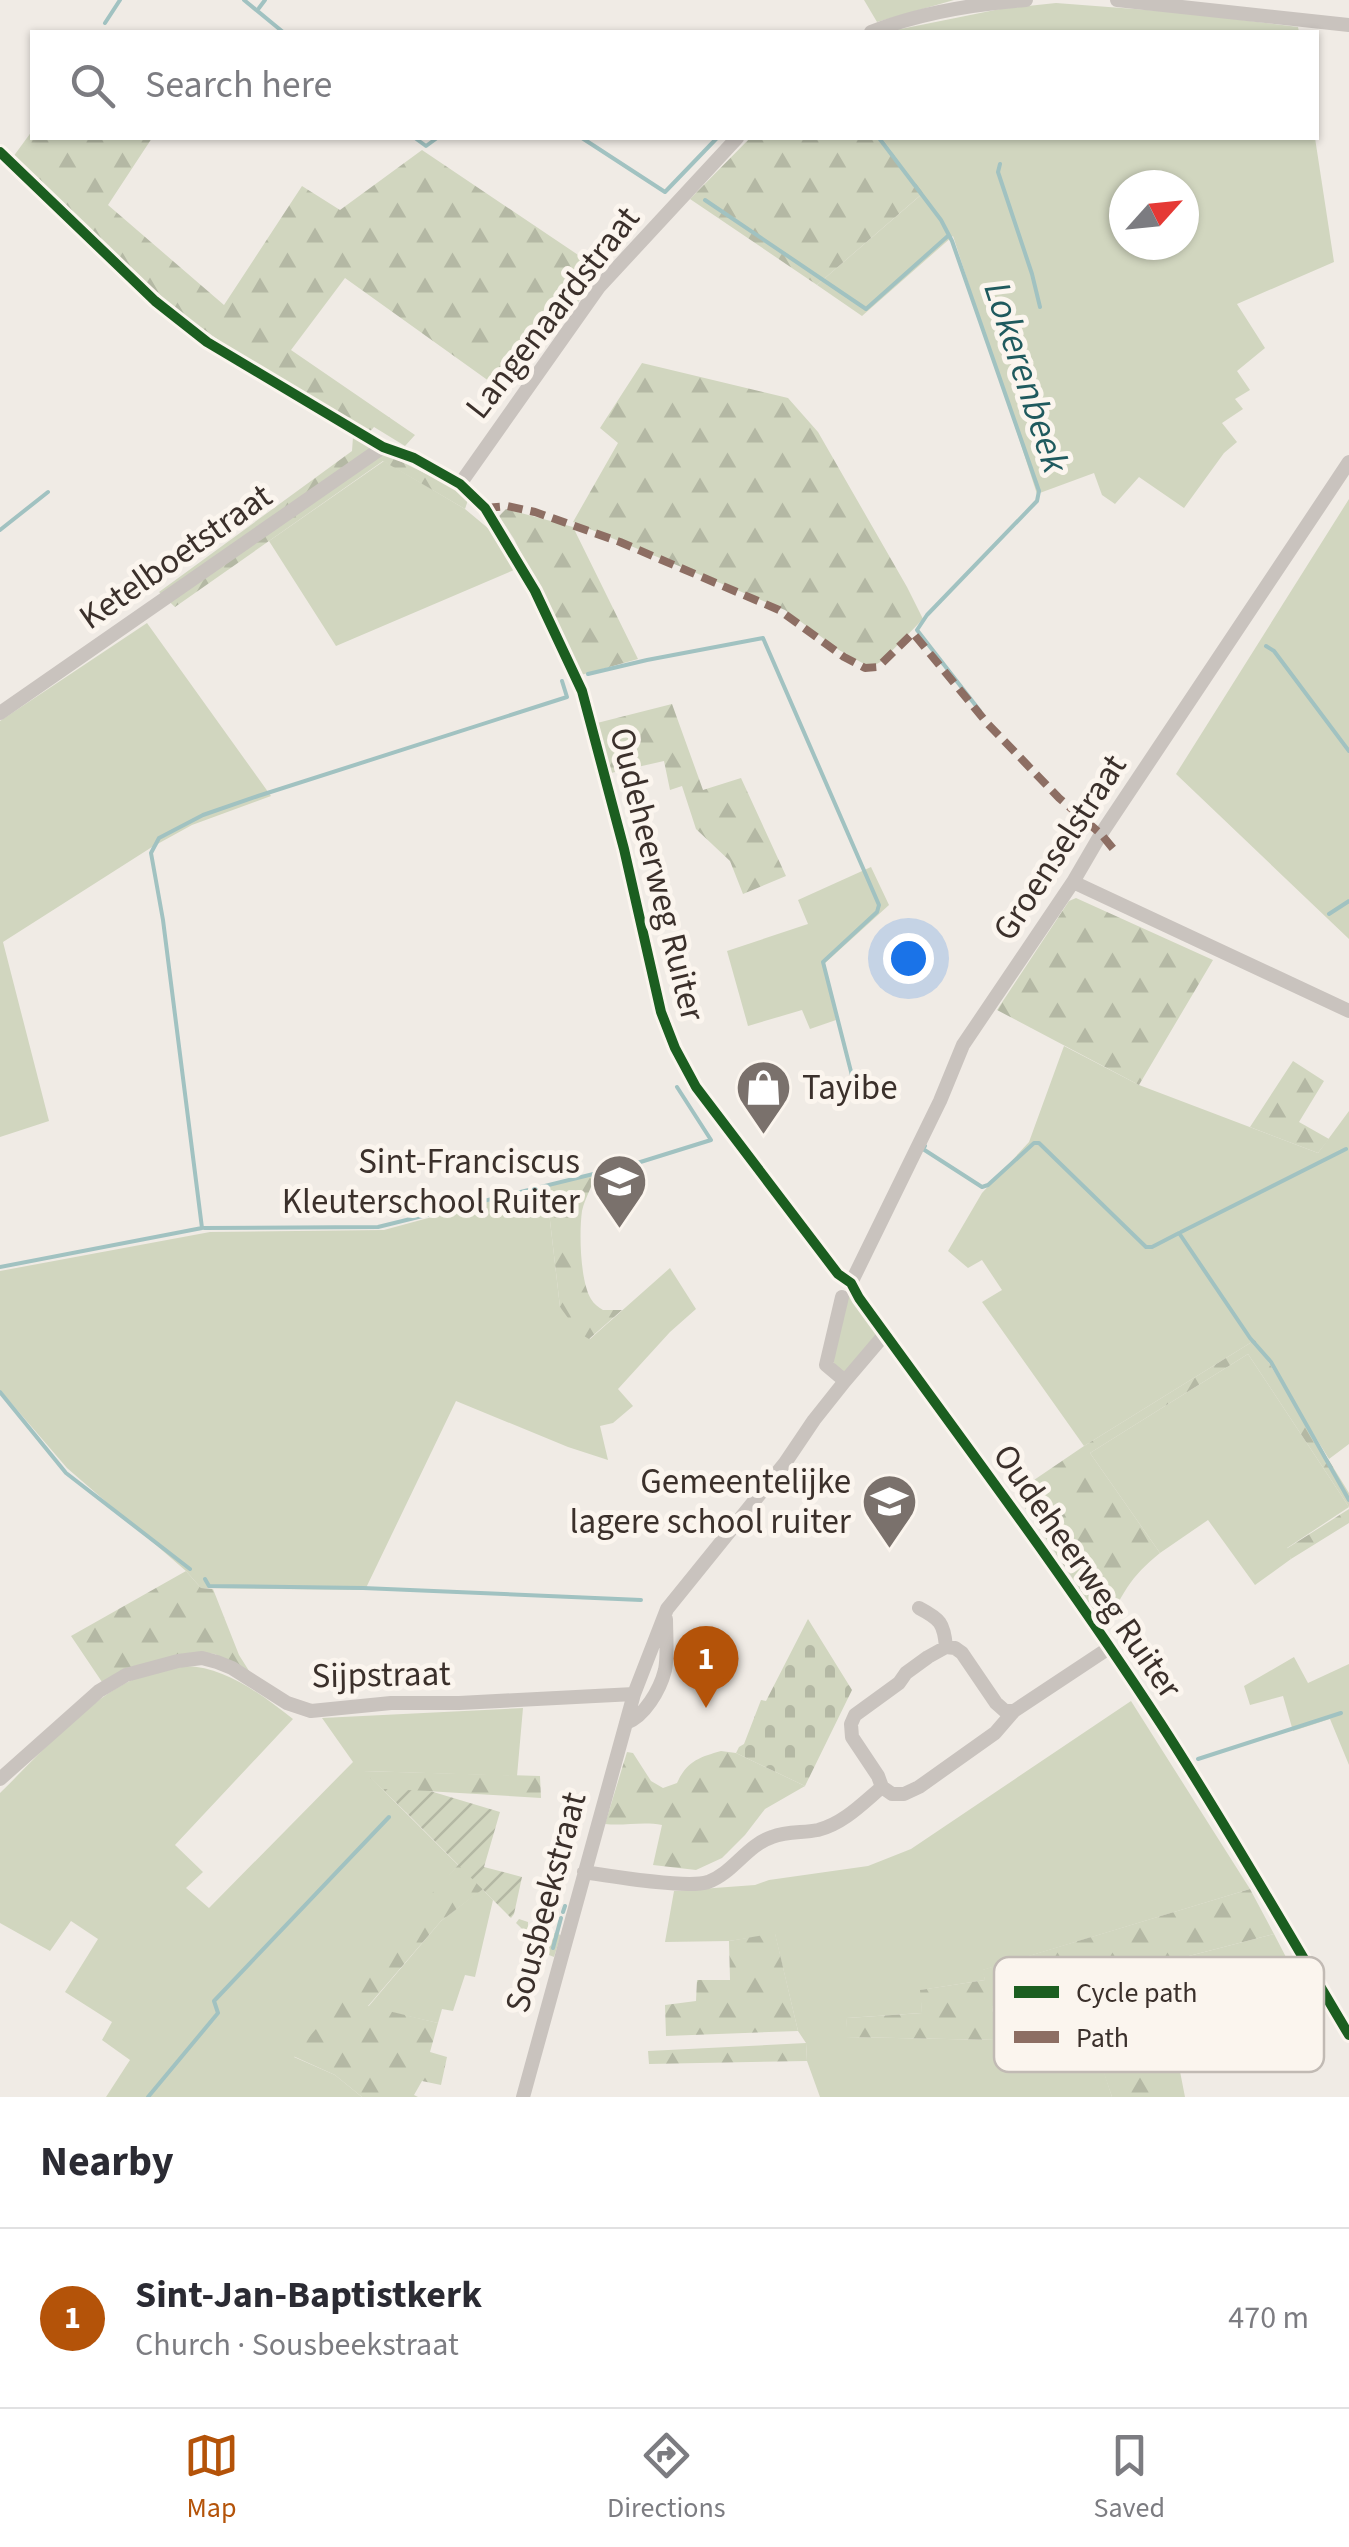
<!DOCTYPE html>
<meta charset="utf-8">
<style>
body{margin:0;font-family:"Source Sans 3",sans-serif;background:#f7f7f7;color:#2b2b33}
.compass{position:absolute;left:1109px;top:170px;width:90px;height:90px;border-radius:50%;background:#fff;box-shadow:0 2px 8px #0004;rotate:63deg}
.you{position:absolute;left:908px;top:958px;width:35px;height:35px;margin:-25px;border:8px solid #fff;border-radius:50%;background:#1a73e8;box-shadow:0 0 0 15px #1a73e833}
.badge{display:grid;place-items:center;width:65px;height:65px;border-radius:50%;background:#b45309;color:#fff;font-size:32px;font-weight:700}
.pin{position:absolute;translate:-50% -82px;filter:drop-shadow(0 2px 5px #0008)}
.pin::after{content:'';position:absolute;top:52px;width:35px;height:30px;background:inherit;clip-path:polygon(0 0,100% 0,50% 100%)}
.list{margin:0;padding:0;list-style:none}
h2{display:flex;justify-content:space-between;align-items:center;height:130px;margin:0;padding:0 40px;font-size:42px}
h2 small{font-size:32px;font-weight:400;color:#7c7c81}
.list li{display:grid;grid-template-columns:65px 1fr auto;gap:30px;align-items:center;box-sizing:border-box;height:180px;padding:0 40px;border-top:2px solid #e1e1e2}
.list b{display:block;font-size:38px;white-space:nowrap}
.list p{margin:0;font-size:32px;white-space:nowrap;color:#7c7c81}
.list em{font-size:32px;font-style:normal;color:#7c7c81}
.icon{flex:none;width:55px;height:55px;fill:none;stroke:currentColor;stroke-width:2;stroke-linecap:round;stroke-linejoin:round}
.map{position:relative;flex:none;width:1349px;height:2097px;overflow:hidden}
.search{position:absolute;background:#fff;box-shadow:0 2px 8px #0004;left:30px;right:30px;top:30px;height:110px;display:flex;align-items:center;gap:25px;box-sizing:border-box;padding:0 35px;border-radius:0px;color:#7c7c81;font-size:38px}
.sheet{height:310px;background:#fff}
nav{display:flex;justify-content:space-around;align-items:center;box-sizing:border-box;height:140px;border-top:2px solid #e1e1e2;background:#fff;font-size:28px;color:#7c7c81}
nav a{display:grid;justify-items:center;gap:5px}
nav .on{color:#b45309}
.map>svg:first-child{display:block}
.grass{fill:#d1d6bf;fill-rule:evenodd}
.forest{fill:url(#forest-firs)}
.cemetery{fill:url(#cemetery-stones)}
.garden{fill:url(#garden-furrows)}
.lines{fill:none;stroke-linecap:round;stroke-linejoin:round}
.stream{stroke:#a1c2c1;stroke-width:4}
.minor{stroke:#c9c3be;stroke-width:14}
.quiet{stroke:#8d6e63;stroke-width:8;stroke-dasharray:15 8;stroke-linecap:butt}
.cycleway-casing{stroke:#fbf5ee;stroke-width:16}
.cycleway{stroke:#1b5e20;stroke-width:10}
.labels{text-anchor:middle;stroke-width:10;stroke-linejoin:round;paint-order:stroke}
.street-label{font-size:35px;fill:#3b302b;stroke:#fbf5ee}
.poi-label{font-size:35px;fill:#3b302b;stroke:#fbf5ee;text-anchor:end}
.water-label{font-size:38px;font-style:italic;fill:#1f5a5e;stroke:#fbf5ee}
.key{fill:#fbf5ee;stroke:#c1bab4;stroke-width:2.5}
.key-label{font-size:28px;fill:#3b302b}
</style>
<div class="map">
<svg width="1349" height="2097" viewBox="0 0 1349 2097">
<defs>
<pattern id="forest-firs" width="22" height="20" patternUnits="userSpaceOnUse" patternTransform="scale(2.5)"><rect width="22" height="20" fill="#d1d6bf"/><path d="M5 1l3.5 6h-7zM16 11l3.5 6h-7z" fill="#b4b8a4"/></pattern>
<pattern id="cemetery-stones" width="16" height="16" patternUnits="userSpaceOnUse" patternTransform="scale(2.5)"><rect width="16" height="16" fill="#d1d6bf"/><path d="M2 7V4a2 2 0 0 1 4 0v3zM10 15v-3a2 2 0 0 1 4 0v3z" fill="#b4b8a4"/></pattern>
<pattern id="garden-furrows" width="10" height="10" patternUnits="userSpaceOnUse" patternTransform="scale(2.5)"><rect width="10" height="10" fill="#d1d6bf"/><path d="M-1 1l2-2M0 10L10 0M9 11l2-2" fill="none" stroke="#b4b8a4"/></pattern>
</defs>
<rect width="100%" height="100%" fill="#f0ebe5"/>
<!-- grass -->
<path class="grass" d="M864 0H954L877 22Z
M1056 3 1187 13 1298 27 1299 32H886L1000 9Z
M882 138H1315L1334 262 1237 304 1265 348 1237 371 1250 390 1235 399 1243 409 1222 423 1237 442 1224 453 1184 508 1139 477 1115 504 1102 495 1094 473 1037 494 953 236 862 316 817 285 922 194ZM1124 185H1184V245H1124Z
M384 461 465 509 489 529 514 570 336 646 269 541Z
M1349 499V939L1176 774Z
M147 623 271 796 192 825 152 847 3 942 49 1121 0 1137V721Z
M871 867 889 905 824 964 836 1020 810 1029 802 1010 748 1026 727 951 808 924 798 900Z
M1064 1046 1139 1085 1318 1153 1349 1111V1444L1329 1459 1255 1340 1084 1446 982 1302 1002 1290 982 1260 968 1268 948 1251 982 1193 1029 1142Z
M546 1186 560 1307 590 1339 670 1268 696 1309 670 1332 618 1389 633 1406 613 1423 600 1426 608 1460 568 1447 456 1401 365 1590 201 1588 186 1571 67 1468 0 1390V1271L210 1232 384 1230Z
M849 1294 875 1326 876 1335 845 1372 838 1371 832 1359Z
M1248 1354 1349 1507 1287 1548 1291 1559 1255 1585 1208 1520 1160 1553 1090 1453Z
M1294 1657 1308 1683 1349 1664V1765L1330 1719 1293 1731 1283 1696 1250 1705 1244 1686Z
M186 1666C226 1667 262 1695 293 1719L175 1845 203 1872 186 1888 209 1908 353 1762 322 1718 523 1708 517 1776 364 1771 493 1900 475 1977 465 1975 453 2011 442 2009 438 2023 368 2007 441 1921 482 1889 459 1864 294 2057 335 2075 362 2097H106L130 2060 102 2040 112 2022 65 1992 98 1939 71 1921 50 1951 0 1923V1793C37 1757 86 1701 132 1680 148 1672 168 1670 186 1666Z
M1131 1701 1250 1889 983 1970 985 1980 921 1990 922 2013 847 2018 846 2037 997 2040 992 2007 1274 1934 1301 1986 1170 2020 1096 2047 1112 2097H820L807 2061 806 2043 798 2031 775 1934 729 1941 665 1942 674 1891 755 1885 769 1880 868 1866 911 1849Z
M519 1919 528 1922V1927L539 1930 541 1927 546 1928V1931L561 1935 554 1957 549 1955 516 1923Z"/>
<!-- forest -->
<path class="forest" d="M32 131V138H152L108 205 224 305 302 186 340 210 422 150 602 271 507 394 345 278 291 350 415 435 405 446 374 427 361 442 449 485 468 500 465 509 383 461 175 607 159 592 352 451 353 437 174 308 13 157Z
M750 138H882L923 193 817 285 690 199Z
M642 363 788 398 818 432 907 587 923 619 882 661 875 665H866L839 650 785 610 573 522 618 443 600 428Z
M506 509 573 527 638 659 581 675 514 539 499 516Z
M672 704 703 790 741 778 786 876 743 894 730 861 696 829 682 786 670 790 664 761 611 773 597 723Z
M1076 898 1213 960 1139 1085 997 1010 1069 901Z
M1293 1061 1324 1081 1299 1122 1329 1139 1318 1153 1250 1127Z
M595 1173C593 1187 585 1197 582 1211 579 1232 580 1281 591 1299 594 1304 598 1307 603 1310H622L589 1339 579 1333 560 1307 546 1186Z
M1255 1340 1349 1493V1507L1248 1354 1090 1453 1160 1553C1130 1577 1122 1594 1106 1628L1015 1493 1084 1446Z
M1349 1509V1523L1291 1559 1286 1549Z
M186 1571 201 1588 213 1589 239 1655 251 1674 215 1654 196 1652 102 1682 71 1636Z
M721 1751 736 1753 805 1786 765 1809 745 1835 722 1858 696 1870 653 1865 662 1825C643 1821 625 1826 605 1824L627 1752 633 1753 651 1781 663 1788 677 1783C687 1761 700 1757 721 1751Z
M363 1771 540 1776 541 1798 426 1791 406 1812Z
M459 1864 483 1889 441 1921 368 2006 438 2023 430 2052 447 2057 441 2085 422 2081 414 2095 418 2097H362L335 2075 293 2056 423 1903Z
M1250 1889 1274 1934 992 2007 998 2040 845 2037 847 2018 922 2013 920 1990 985 1980 982 1970Z
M775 1933 798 2031 666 2036 665 2005 696 2001 697 1980H730L729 1941Z
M1170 2020 1185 2097H1112L1095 2047Z
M806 2043 807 2061 649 2064 648 2051Z"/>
<!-- cemetery -->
<path class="cemetery" d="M808 1619 852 1690 805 1786 736 1753 739 1747 744 1744 761 1700 766 1701Z"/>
<!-- garden -->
<path class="garden" d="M383 1789 430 1791 500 1812 484 1867 522 1877 514 1914 511 1918Z"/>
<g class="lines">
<!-- stream -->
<path class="stream" d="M244 0 283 32
M259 8 265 0
M105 23 120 0
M415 138 426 146 437 138
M582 138 665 192 717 138
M879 138 941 220 952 241 1039 491 1037 501 927 615 917 630 980 711
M1000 164 998 172 1032 274 1040 307
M705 200 866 309 949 235
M0 530 48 492
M1266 646 1274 651 1349 751
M588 674 647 660 763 638 879 905 877 912 823 962 858 1099
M1329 914 1349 901
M925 1146 923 1149 982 1187 988 1185 1034 1143H1039L1146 1247H1152L1179 1233 1250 1338 1271 1362 1349 1500
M204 1228 378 1227 634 1164 711 1140 677 1087
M1181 1232 1346 1149
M0 1267 202 1228 163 920 151 853 159 838 203 815 258 796 567 697 562 681
M0 1392 66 1473 190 1569
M205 1579 209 1586 363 1588 641 1600
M1198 1759 1341 1713
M563 1912 565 1906
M553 1948 561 1918
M148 2097 218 2013 214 2001 389 1817"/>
<!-- minor -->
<path class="minor" d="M1117 0 1349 25
M871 32C919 13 975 4 1026 0
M0 152 155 301 207 342 383 447 414 458 460 484 485 508 535 591 582 691 624 849 661 1012 675 1048 696 1087 838 1274 851 1283 859 1298C961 1439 1066 1578 1161 1724 1227 1826 1287 1931 1349 2035
M460 484 599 287 737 138
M0 713 383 447
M1073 882 1349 1011
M851 1283 940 1101 963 1045 1073 882 1101 834 1349 462
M842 1297 826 1365 845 1381
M919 1608C940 1619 944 1623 946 1647
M1014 1711H1005L996 1703 962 1653 955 1648 946 1647 928 1657 906 1673 899 1683 855 1715 851 1724 852 1737 878 1776 882 1787 892 1794H904L919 1787 995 1733 1014 1711 1109 1648
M626 1723C644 1717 660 1690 665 1670 668 1655 666 1635 666 1619
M0 1779 99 1691 126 1675 178 1661 202 1658 217 1662 232 1668 287 1703 311 1711 391 1703H459L634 1694
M584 1872C611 1876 686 1889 708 1882 733 1873 747 1845 772 1837 787 1831 803 1833 818 1830 843 1824 863 1803 882 1787
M523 2097 634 1694 667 1609 785 1463 814 1420 845 1381 885 1334"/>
<!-- quiet -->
<path class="quiet" d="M485 508 507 506 535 512 620 542 779 610 844 657 865 668 878 667 913 633 987 723 1059 798 1101 834 1115 851"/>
<defs>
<path id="cycleway" d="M0 152 155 301 207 342 383 447 414 458 460 484 485 508 535 591 582 691 624 849 661 1012 675 1048 696 1087 838 1274 851 1283 859 1298C961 1439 1066 1578 1161 1724 1227 1826 1287 1931 1349 2035"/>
</defs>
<!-- cycleway casing -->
<use href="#cycleway" class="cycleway-casing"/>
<!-- cycleway -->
<use href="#cycleway" class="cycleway"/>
</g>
<!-- icons -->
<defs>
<symbol id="shop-pin" viewBox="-11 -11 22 30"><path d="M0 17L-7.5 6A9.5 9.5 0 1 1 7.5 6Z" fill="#7a716c" stroke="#fbf5ee"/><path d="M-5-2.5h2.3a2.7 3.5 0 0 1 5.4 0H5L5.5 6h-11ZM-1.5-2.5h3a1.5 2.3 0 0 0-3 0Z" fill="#fff"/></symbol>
<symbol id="school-pin" viewBox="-11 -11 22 30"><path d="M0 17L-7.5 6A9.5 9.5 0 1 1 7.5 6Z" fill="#7a716c" stroke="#fbf5ee"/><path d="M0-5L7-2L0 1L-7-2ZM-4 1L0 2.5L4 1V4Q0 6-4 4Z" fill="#fff"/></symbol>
</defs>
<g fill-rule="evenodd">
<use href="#shop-pin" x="732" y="1056" width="63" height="86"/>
<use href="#school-pin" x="588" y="1150" width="63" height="86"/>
<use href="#school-pin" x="858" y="1470" width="63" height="86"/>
</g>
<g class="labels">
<!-- street labels -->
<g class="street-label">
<text transform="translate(552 312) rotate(-52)" y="12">Langenaardstraat</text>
<text transform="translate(175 556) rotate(-35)" y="12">Ketelboetstraat</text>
<text transform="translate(1059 847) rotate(-57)" y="12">Groenselstraat</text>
<text transform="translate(658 874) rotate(76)" y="12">Oudeheerweg Ruiter</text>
<text transform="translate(1088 1571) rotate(55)" y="12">Oudeheerweg Ruiter</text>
<text transform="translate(381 1674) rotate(-1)" y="12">Sijpstraat</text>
<text transform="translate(545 1902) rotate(-75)" y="12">Sousbeekstraat</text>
</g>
<!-- poi labels -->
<g class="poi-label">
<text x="802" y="1099" text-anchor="start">Tayibe</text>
<text x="580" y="1173">Sint-Franciscus<tspan x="580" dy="40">Kleuterschool Ruiter</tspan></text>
<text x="851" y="1493">Gemeentelijke<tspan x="851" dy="40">lagere school ruiter</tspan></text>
</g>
<!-- water labels -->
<g class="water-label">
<text transform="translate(1027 377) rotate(72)" y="13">Lokerenbeek</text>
</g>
</g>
<!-- legend -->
<rect x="994" y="1957" width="330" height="115" rx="15" class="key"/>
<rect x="1014" y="1986" width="45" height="12" fill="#1b5e20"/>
<rect x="1014" y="2031" width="45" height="12" fill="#8d6e63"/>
<g class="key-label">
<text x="1076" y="2002">Cycle path</text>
<text x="1076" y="2047">Path</text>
</g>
</svg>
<svg class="compass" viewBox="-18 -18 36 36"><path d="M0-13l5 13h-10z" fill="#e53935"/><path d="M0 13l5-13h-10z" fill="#7c7c81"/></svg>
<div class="you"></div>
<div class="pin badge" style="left:706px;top:1708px">1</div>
<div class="search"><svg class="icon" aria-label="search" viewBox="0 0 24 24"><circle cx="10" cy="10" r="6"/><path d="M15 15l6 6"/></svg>Search here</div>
</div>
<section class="sheet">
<h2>Nearby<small></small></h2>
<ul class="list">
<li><span class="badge">1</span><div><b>Sint-Jan-Baptistkerk</b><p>Church · Sousbeekstraat</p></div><em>470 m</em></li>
</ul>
</section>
<nav>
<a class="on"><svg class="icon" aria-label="map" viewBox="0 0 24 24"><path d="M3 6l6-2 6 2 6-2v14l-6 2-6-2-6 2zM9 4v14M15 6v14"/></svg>Map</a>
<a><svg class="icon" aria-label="directions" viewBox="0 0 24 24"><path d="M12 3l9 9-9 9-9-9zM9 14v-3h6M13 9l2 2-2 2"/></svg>Directions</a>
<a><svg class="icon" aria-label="saved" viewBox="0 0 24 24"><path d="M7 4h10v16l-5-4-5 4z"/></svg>Saved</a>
</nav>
